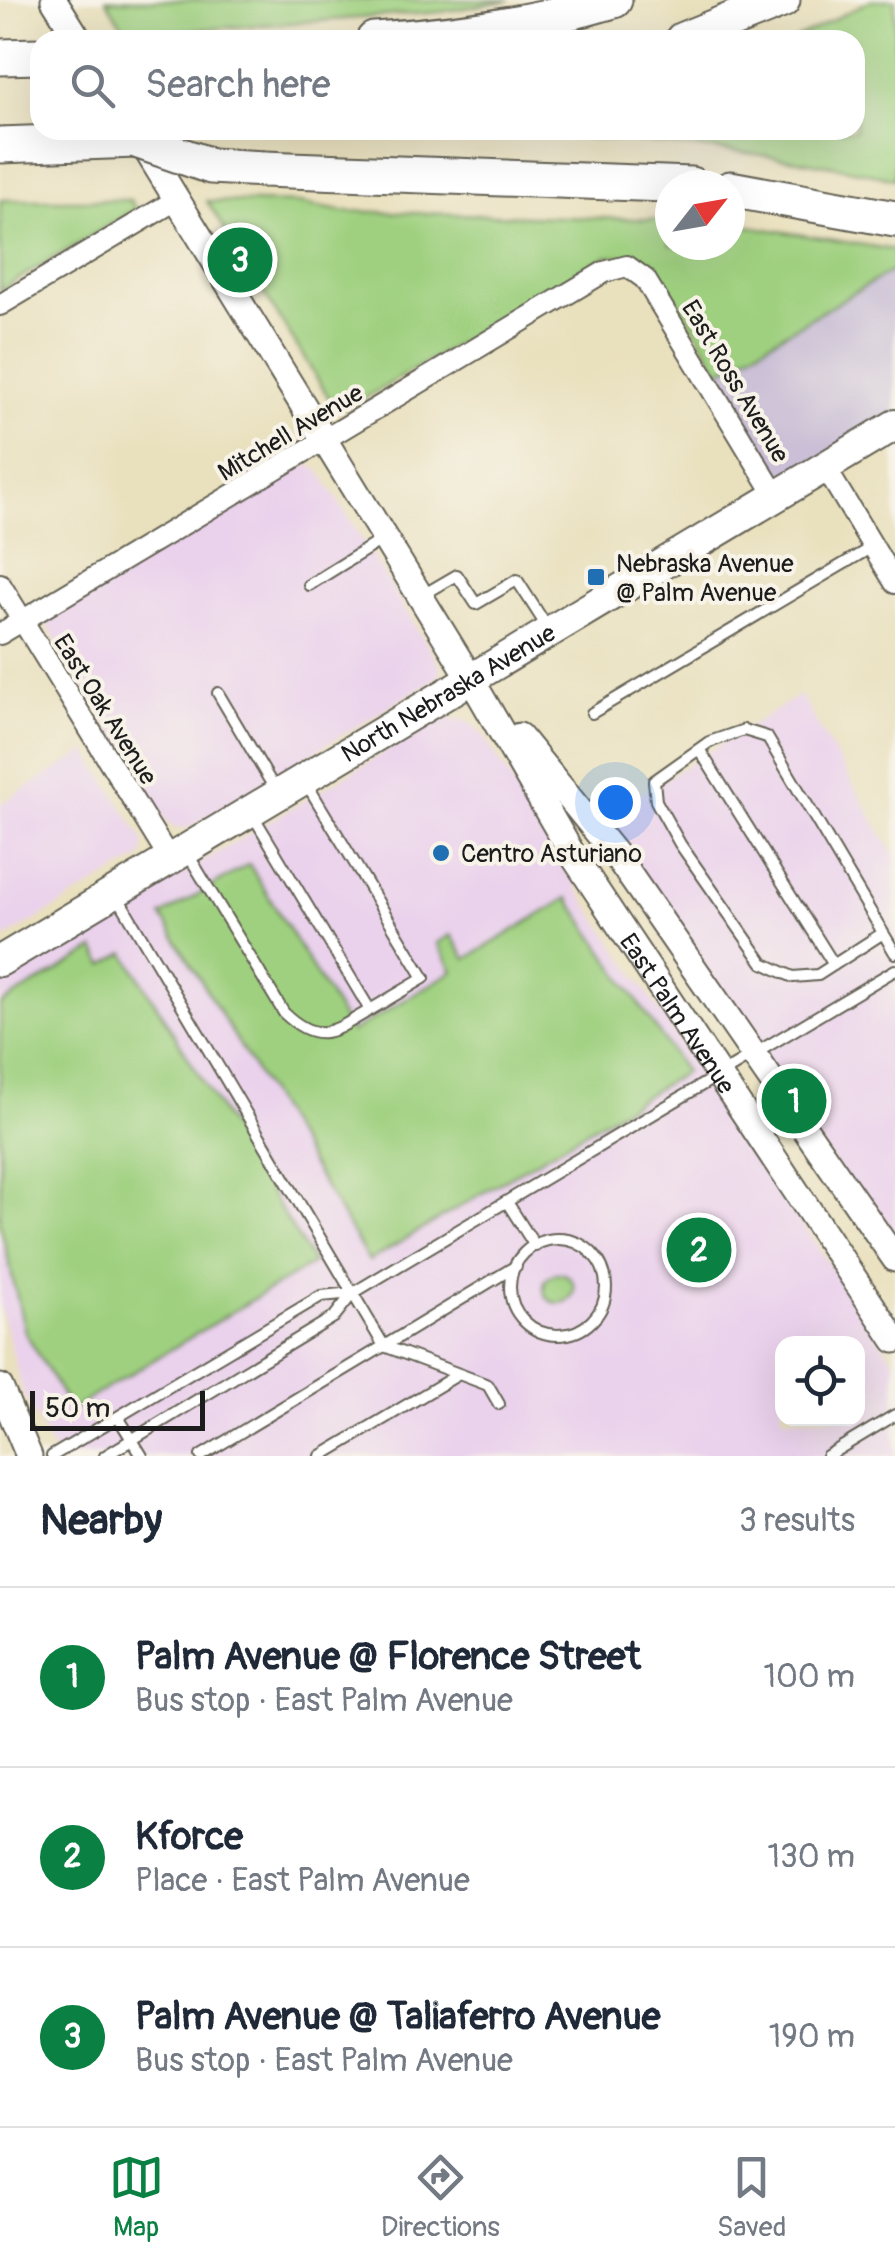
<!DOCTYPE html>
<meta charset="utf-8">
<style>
body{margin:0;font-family:Pangolin,sans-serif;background:#f2f2f3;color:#1f2937}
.controls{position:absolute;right:30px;bottom:30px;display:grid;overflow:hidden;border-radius:20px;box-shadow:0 10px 40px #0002}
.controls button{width:90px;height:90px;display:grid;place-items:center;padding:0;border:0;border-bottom:2px solid #e0e1e3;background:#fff;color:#1f2937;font:50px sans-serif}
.compass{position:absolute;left:655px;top:170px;width:90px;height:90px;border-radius:50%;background:#fff;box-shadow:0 10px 40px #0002;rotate:59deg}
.scale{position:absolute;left:30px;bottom:25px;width:175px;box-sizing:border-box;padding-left:10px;border:5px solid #1c1c1c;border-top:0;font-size:28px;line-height:35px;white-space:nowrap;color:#1c1c1c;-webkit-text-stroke:8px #f7f3e8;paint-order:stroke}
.you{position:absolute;left:615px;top:802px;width:35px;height:35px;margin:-25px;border:8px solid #fff;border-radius:50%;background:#1a73e8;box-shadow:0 0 0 15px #1a73e833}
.badge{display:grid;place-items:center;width:65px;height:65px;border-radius:50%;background:#0b8043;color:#fff;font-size:32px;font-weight:700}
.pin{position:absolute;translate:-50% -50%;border:5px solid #fff;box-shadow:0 2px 10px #0006}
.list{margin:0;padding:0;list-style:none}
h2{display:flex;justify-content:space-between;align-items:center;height:130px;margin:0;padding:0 40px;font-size:42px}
h2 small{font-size:32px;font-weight:400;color:#747a83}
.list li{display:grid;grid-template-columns:65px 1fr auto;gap:30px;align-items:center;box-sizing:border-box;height:180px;padding:0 40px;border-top:2px solid #e0e1e3}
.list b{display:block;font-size:38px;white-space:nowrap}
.list p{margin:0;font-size:32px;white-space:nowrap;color:#747a83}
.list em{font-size:32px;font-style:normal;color:#747a83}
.icon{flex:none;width:55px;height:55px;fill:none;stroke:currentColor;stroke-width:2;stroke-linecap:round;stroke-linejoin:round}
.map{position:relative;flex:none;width:895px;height:1456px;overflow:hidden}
.search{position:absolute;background:#fff;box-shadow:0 10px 40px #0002;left:30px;right:30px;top:30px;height:110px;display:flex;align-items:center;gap:25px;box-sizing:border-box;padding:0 35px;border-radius:30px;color:#747a83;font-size:38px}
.sheet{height:670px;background:#fff}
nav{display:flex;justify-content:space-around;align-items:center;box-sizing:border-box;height:140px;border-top:2px solid #e0e1e3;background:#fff;font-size:28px;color:#747a83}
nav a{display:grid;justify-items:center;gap:5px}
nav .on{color:#0b8043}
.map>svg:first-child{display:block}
.built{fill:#ead1ec;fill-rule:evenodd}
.industrial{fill:#cabfd6}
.green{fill:#9fd07f;stroke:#5e764e;stroke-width:2.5}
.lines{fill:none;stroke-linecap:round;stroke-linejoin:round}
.service-casing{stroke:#646154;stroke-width:14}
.minor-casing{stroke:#646154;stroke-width:24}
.tertiary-casing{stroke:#646154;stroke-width:29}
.primary-casing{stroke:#646154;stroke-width:34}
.motorway-casing{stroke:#646154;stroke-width:39}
.service{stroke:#fff;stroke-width:10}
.minor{stroke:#fff;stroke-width:20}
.tertiary{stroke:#fff;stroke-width:25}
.primary{stroke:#fff;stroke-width:30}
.motorway{stroke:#fff;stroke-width:35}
.motorway-bridge-casing{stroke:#646154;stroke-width:39;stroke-linecap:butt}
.motorway-bridge{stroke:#fff;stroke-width:35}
.poi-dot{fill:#1f6fb2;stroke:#f7f3e8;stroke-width:4}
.labels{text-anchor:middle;stroke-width:8;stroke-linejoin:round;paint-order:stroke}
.street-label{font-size:25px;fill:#1c1c1c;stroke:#f7f3e8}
.poi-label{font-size:25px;fill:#1c1c1c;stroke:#f7f3e8;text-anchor:start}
</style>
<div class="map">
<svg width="895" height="1456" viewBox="0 0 895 1456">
<rect width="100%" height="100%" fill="#f7f3e8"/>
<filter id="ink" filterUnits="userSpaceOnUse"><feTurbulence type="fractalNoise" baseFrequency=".01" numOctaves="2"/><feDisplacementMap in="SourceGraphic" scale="20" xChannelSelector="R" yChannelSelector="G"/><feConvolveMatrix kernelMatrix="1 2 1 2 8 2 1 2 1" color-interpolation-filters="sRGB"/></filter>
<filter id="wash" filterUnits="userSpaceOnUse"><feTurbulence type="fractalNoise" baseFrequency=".0048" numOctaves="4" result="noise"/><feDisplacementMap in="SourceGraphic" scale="40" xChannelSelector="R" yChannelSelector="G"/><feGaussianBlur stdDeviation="2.25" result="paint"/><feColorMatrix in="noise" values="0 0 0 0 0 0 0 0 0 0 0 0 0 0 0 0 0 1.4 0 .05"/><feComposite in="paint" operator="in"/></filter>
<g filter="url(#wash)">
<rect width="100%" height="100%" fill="#e9e0bd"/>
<!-- built -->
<path class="built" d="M310 465 321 473 440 666V676L188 828 177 829 167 822 46 623 50 618 300 468Z
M800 695 895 856V1250L596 822Z
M449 718 468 721 482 733 584 899 895 1362V1456H56L23 1393 0 1305V983L439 720ZM782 1344H858V1418H782Z
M87 751 144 841 143 856 0 941V804Z"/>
<!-- industrial -->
<path class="industrial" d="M895 269V419L778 488 710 377Z"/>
<!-- green -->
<path class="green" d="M106 0H510L441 12 128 35Z
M871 0H895V179C774 150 652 144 528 131L855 130V40H794Z
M0 200H130L136 209 0 290Z
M207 201 298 203 341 211 670 220V245H730V224H736L895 250V269L720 371C702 343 671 281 646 264 633 256 621 256 607 256L350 407 334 406Z
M249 864 351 1032 453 971 437 943 451 935 466 959 568 898 685 1072 369 1261 162 916Z
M95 949 104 965 125 953 313 1263 71 1410 25 1332 0 1224V1005Z
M544 1288a15 15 0 1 1 30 0a15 15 0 1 1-30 0Z"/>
</g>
<g filter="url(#ink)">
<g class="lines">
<defs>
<path id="service" d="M309 585 383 539
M421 596 457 575 476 604 517 580 549 630
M218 693 276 791
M592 713 872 547
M699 749 834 965
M251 812 370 1010 424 978 305 781
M186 851 284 1013C319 1046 334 1031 370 1010
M116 894 384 1346 201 1456
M883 933 818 975 793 977 763 963 680 844 656 801 654 781 709 742 744 730 767 737 895 953
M507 1202 535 1246
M510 1287a48 48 0 1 1 96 0a48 48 0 1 1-96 0Z
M353 1293 895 970
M384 1346 516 1266
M459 1374 488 1385 499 1404
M118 1417 142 1456
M52 1456 321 1296 353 1293 334 1317 105 1456
M321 1456 459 1374 384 1346
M827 1456 895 1415"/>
<path id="minor" d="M0 305 176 200
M825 467 895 583
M0 584 170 860
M0 634 604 272 627 266 645 279 776 496"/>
<g id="tertiary">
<path d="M54 0 79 40"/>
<path id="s1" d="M139 138 471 679 574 857 895 1340"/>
<path d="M519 736 615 854 895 1259"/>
<path d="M0 1387 29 1456"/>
</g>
<g id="primary">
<path id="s2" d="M0 961 895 425"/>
</g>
<path id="motorway" d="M374 40C455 35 536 23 614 0
M683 40 782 0
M0 57 40 56
M0 145 136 140
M264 169 691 185
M730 189 895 219"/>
</defs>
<!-- service casing -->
<use href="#service" class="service-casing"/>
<!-- minor casing -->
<use href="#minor" class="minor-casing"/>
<!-- tertiary casing -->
<use href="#tertiary" class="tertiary-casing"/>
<!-- primary casing -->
<use href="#primary" class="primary-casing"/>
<!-- motorway casing -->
<use href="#motorway" class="motorway-casing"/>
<!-- service -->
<use href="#service" class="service"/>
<!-- minor -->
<use href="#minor" class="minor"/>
<!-- tertiary -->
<use href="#tertiary" class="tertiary"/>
<!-- primary -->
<use href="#primary" class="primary"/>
<!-- motorway -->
<use href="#motorway" class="motorway"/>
<defs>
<path id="motorway-bridge" d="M136 140 211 166 264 169"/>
</defs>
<!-- motorway-bridge casing -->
<use href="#motorway-bridge" class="motorway-bridge-casing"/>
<!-- motorway-bridge -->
<use href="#motorway-bridge" class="motorway-bridge"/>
</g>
</g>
<!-- markers -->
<g class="poi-dot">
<rect x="586" y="567" width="20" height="20" rx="5"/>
<circle cx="441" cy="853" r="10"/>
</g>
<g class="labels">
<!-- street labels -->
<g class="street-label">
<text transform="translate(736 381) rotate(59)" y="9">East Ross Avenue</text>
<text transform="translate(290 432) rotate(-31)" y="9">Mitchell Avenue</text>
<text dy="9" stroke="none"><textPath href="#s2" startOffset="522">North Nebraska Avenue</textPath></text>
<text transform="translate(106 709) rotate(58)" y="9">East Oak Avenue</text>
<text dy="9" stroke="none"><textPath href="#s1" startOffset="1028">East Palm Avenue</textPath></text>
</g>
<!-- poi labels -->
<g class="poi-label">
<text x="616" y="572">Nebraska Avenue<tspan x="616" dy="29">@ Palm Avenue</tspan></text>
<text x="461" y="862">Centro Asturiano</text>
</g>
</g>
</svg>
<div class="controls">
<button><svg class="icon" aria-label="locate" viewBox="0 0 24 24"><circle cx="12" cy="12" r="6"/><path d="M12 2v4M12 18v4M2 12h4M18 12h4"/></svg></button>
</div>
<svg class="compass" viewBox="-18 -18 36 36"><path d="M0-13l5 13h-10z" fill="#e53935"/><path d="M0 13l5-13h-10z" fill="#747a83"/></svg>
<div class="scale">50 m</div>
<div class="you"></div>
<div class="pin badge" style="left:794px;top:1101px">1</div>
<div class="pin badge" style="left:699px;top:1250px">2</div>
<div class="pin badge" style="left:240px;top:260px">3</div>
<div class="search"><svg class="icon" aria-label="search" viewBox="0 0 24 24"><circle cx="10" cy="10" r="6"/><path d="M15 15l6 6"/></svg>Search here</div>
</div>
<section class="sheet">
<h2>Nearby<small>3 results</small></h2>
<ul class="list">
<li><span class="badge">1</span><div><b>Palm Avenue @ Florence Street</b><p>Bus stop · East Palm Avenue</p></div><em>100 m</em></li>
<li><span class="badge">2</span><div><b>Kforce</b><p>Place · East Palm Avenue</p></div><em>130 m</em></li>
<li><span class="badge">3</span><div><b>Palm Avenue @ Taliaferro Avenue</b><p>Bus stop · East Palm Avenue</p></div><em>190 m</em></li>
</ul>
</section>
<nav>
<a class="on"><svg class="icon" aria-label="map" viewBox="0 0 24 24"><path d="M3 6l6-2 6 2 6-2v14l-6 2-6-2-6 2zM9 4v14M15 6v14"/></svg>Map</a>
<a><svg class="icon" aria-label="directions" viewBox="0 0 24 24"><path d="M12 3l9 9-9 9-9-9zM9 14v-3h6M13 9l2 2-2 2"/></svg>Directions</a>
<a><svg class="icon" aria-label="saved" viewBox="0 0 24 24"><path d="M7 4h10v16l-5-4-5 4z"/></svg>Saved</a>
</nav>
